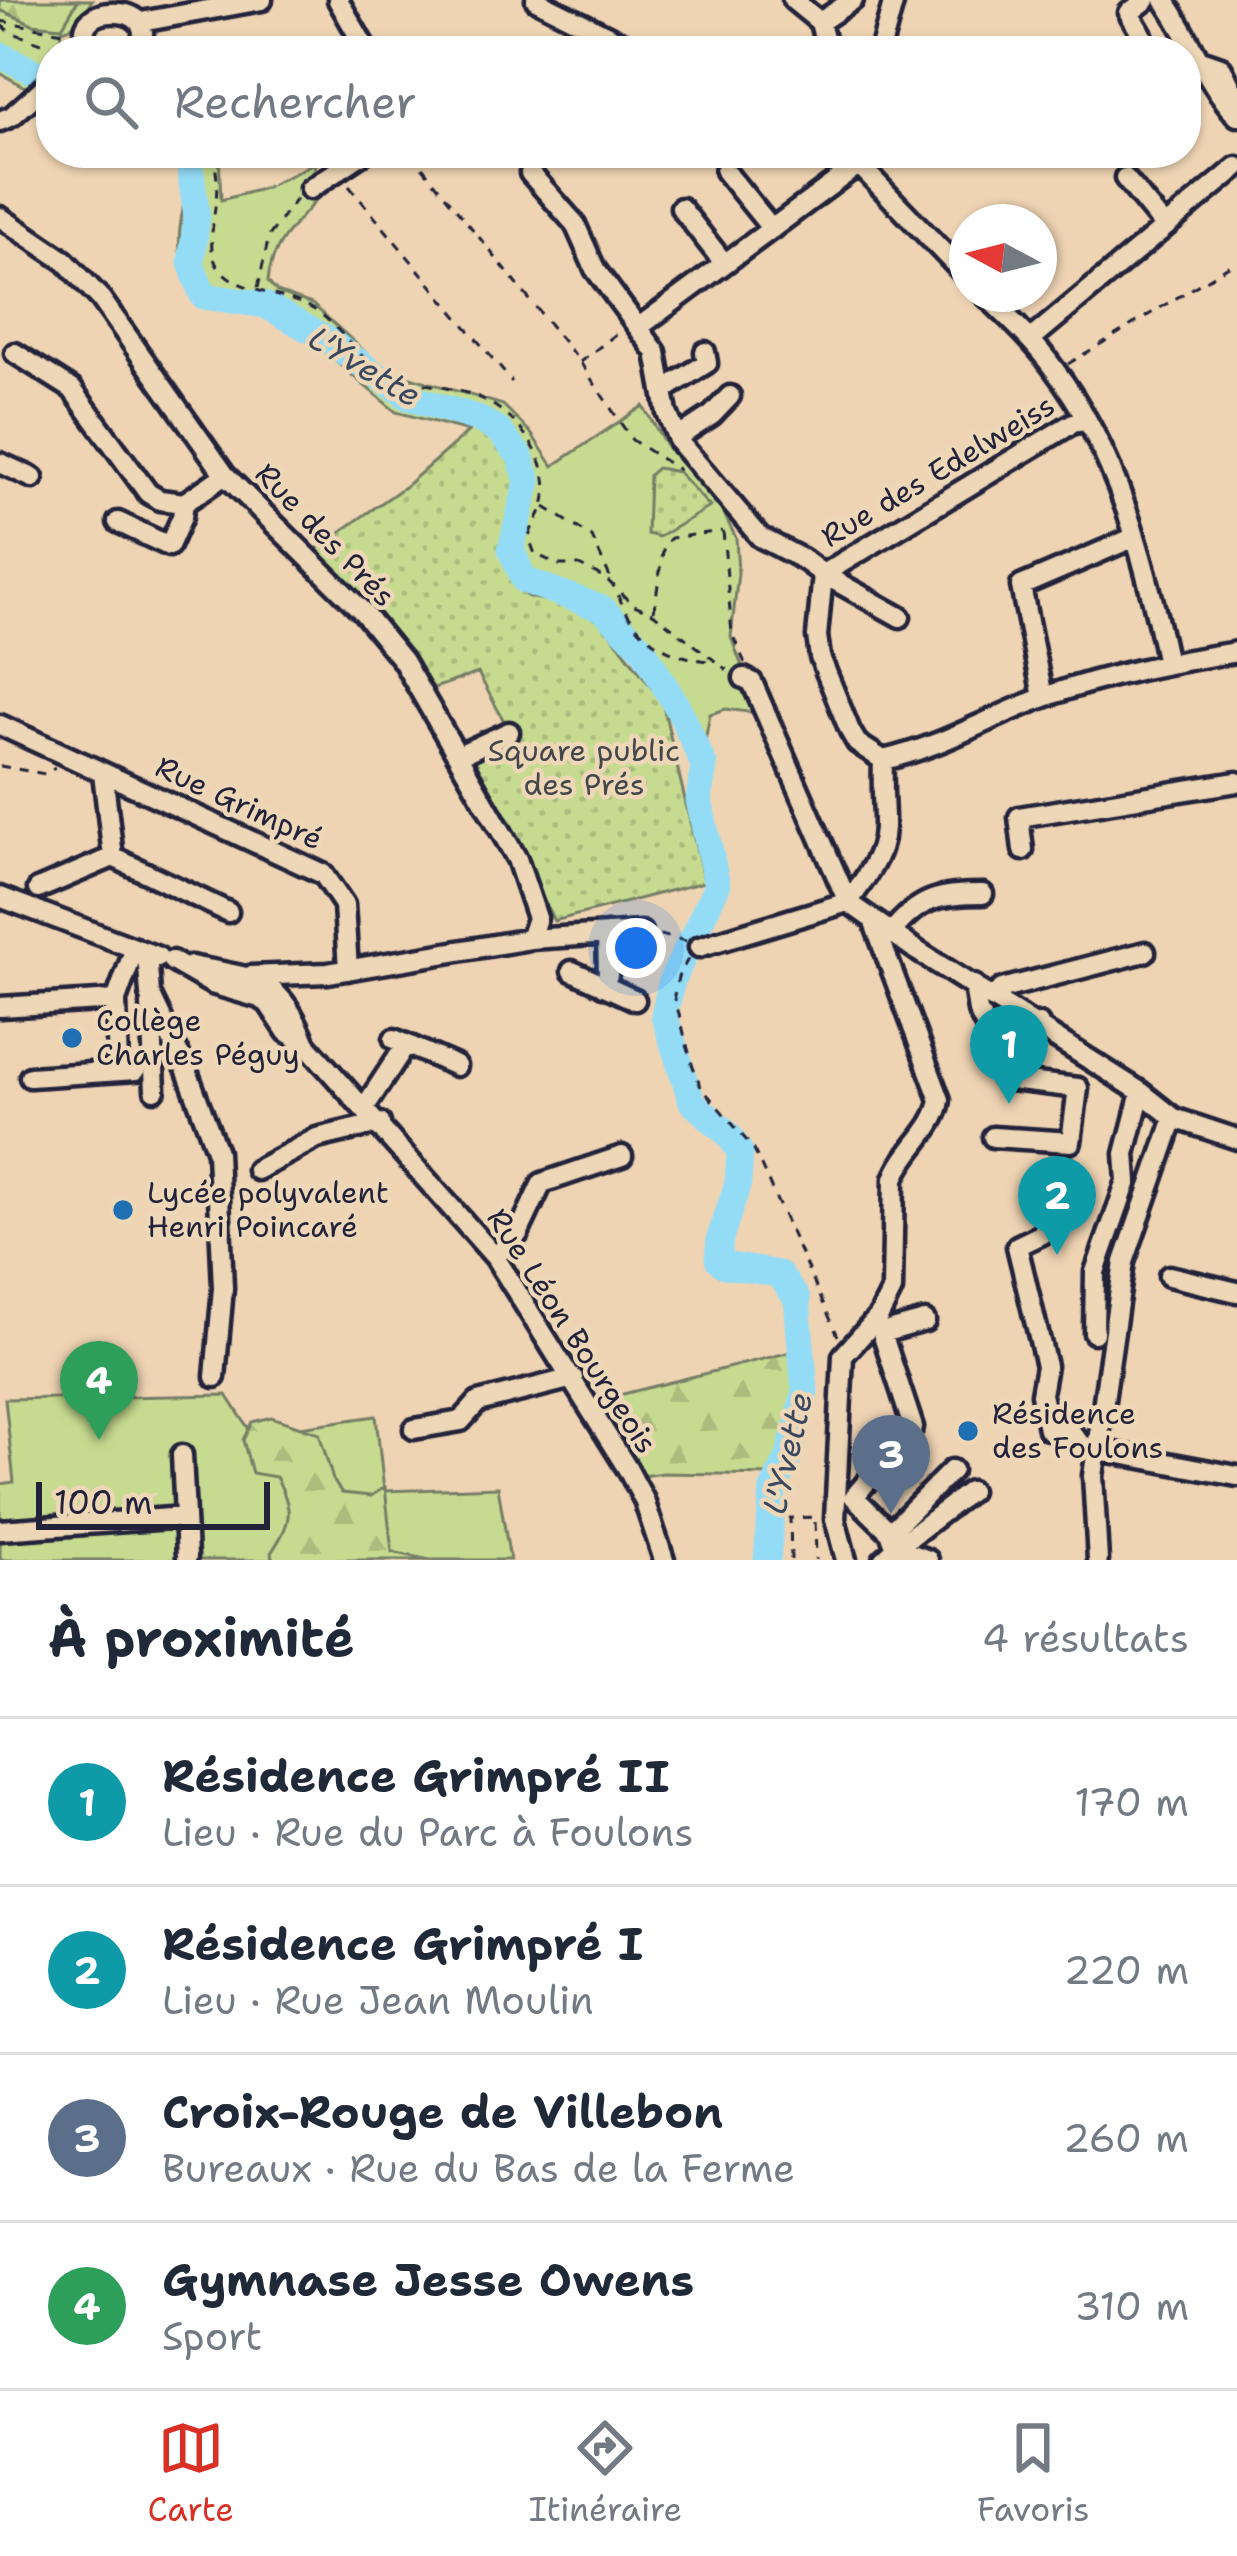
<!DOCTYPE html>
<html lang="fr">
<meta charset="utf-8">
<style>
body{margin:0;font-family:"Shantell Sans",sans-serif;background:#f6f6f7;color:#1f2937}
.compass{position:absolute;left:949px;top:204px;width:108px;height:108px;border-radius:50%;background:#fff;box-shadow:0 3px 9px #0004;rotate:277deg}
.scale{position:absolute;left:36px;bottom:30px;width:234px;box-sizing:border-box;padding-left:12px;border:6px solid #22223b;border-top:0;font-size:33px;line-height:42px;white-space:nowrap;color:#22223b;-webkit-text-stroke:9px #edd7b6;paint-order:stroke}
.you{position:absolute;left:636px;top:948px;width:42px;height:42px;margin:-30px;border:9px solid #fff;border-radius:50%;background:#1a73e8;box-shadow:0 0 0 18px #1a73e833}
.badge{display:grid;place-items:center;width:78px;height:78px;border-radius:50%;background:#d93025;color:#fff;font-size:39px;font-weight:700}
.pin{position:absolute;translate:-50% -99px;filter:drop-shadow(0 3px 6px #0008)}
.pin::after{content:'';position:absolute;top:63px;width:42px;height:36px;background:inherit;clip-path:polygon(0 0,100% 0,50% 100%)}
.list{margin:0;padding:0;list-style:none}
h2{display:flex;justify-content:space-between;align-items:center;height:156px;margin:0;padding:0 48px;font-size:51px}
h2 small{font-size:39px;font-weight:400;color:#747a83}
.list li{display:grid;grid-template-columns:78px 1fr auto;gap:36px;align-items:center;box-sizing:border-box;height:168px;padding:0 48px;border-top:3px solid #e0e1e3}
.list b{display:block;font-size:45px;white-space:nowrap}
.list p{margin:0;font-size:39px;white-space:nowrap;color:#747a83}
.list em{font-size:39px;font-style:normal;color:#747a83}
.icon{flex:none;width:66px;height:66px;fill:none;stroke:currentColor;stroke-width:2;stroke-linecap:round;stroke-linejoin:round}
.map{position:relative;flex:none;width:1237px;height:1560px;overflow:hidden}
.search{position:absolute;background:#fff;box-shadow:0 3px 9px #0004;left:36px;right:36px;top:36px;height:132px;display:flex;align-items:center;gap:30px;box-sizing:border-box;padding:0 42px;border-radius:48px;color:#747a83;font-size:45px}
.sheet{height:828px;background:#fff}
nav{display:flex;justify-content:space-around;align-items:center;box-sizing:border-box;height:168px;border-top:3px solid #e0e1e3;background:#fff;font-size:33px;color:#747a83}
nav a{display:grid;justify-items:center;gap:6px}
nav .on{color:#d93025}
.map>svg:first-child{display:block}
.grass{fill:#c7db90;stroke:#747e66;stroke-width:3}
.forest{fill:url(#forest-firs);stroke:#747e66;stroke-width:3}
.park{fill:url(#park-dots);stroke:#747e66;stroke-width:3}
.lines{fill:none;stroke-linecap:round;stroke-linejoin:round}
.river{stroke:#94dcf6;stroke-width:27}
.minor-casing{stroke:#22223b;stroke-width:27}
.path{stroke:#22223b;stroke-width:3;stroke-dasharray:9 9;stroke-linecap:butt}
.minor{stroke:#edd7b6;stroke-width:18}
.poi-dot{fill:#1f6fb2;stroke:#edd7b6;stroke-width:4.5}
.labels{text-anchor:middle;stroke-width:9;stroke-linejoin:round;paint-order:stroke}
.street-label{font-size:30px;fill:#22223b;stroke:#edd7b6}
.park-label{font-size:30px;fill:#43474c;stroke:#edd7b6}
.poi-label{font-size:30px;fill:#22223b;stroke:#edd7b6;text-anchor:start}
.water-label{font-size:33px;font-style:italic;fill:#394760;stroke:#edd7b6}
</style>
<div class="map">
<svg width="1237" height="1560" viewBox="0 0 1237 1560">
<defs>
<pattern id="forest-firs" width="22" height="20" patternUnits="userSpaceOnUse" patternTransform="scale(3)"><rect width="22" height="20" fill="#c7db90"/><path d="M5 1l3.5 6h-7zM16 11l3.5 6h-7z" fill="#abbc7d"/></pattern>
<pattern id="park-dots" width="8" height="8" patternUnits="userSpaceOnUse" patternTransform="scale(3)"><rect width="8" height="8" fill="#c7db90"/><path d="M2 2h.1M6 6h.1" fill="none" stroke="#abbc7d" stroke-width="1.8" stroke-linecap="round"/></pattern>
</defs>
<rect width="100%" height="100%" fill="#efd4b3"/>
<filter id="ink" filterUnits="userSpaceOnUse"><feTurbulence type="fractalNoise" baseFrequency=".00833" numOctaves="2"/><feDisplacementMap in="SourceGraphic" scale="24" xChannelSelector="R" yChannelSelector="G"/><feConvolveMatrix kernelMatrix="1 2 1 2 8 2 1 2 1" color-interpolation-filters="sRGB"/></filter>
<g filter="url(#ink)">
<!-- grass -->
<path class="grass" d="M78 0H92L79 24 62 30 61 37 74 41 63 51H51V63L29 89 0 73V10L33 24 62 27Z
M176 153H219L221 200 265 188 314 163 320 195C297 224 271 242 268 282L277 292 312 304 384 369 503 405 530 432 553 466 643 406 666 445 718 502 736 538 738 573 731 637 743 669 735 677 751 688 759 708 755 713 726 709 710 714 700 768C671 717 650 653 601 617 581 603 551 601 528 597L507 569V543L524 482 479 422 469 431 396 412 341 366 312 336 266 316 200 302C185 281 177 254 180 228 183 202 193 177 176 153Z
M227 1395 252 1434 376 1416 384 1491 498 1487 510 1560H0V1484L14 1482 5 1399Z"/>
<!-- forest -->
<path class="forest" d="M0 0H78L62 27 33 24 0 10Z
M799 1350V1394L775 1475 663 1473 643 1476 599 1400Z
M271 1417 319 1433 333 1480 342 1493 371 1496 385 1487 392 1552 430 1560H274L271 1553C292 1521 294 1510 276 1477L252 1473 243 1440 252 1422Z"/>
<!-- park -->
<path class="park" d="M479 422C494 431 502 441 512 456 539 495 499 524 507 566 509 576 521 588 528 597L570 605 603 623 662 701 704 882 554 921 465 739 504 721 478 673 434 688 316 549 407 485Z
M657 468 678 472 710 507 659 537 647 534 649 475Z"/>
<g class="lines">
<!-- river -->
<path class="river" d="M0 55 51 80
M188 153 197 217 191 263 203 296 265 305 323 337 408 397 476 418 497 429 520 456 528 481 511 549 524 580 603 609 643 649 679 710 704 765 699 800 717 886 672 980 664 1015 692 1102 729 1135 740 1152 738 1183 720 1238 718 1259 724 1265 779 1274 797 1299 805 1392 789 1457 773 1489 767 1560"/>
<defs>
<path id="minor" d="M338 0 367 51
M536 0 638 51
M793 0 820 22
M1164 0C1192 39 1204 79 1237 116
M141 22 262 0
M820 22 853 0
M820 22 827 51
M1143 37 1129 13 1146 0
M92 51C55 0 172 0 136 51
M880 51 894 0
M1195 58 1221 67 1233 91 1234 113
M0 121 12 116 51 81
M848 153 967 277
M725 171 772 229
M530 173 575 224 595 269 656 352 667 413 679 442 760 537 804 560 823 574 817 636 820 657 850 731 857 743 883 760
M1125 178 1165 227
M310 189 364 153
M681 208 724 263
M0 217 65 261 101 299 225 475 363 612 403 661 517 859 537 918 530 939
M984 294C1009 318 1034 341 1054 369 1117 451 1146 564 1167 663
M639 327 858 165
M1031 339 1237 167
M15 353 72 389 148 493 160 500 184 503 225 475
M664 390 707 363 705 352
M677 438 712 415 730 396
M0 463 33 478
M118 522 169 546 182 517 184 503
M823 574 1073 423 1084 421
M823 574 900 617
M744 678 752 682 848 902
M1043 697 1021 586 1135 537
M0 725 323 874 344 905 348 970
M459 755 509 732
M883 760C942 747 992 716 1047 696 1109 674 1173 662 1237 652
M103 773 113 857
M1023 850 1019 817 1237 782
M38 889 113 857 228 912
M0 897 158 957
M848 902 919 952 1141 1092 1174 1118 1237 1139
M848 902C899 835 880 835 883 760
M891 933C919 898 939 894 983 894
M699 947 848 902
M147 953 150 994 187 1071 217 1152 223 1288 215 1377
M172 961 212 984 260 998 268 1003 287 1032 306 1044 495 1257 627 1468 644 1500 664 1560
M191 966C256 979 279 975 306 1044
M572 971 635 1000
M250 976 328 973 530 939 641 932
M974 985 978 1011 997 1048
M603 986 608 975 607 934
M992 997 1002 989 1145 952
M151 1005 155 1090
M0 1007 116 1000
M394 1039 456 1066
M118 1071 116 1000 135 948
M30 1077 136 1070
M365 1107 406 1044
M993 1137 1071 1142 1078 1088 1002 1079 1039 1024
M1066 1167 1042 1234 1017 1246 1046 1366 1041 1394 1048 1429 1068 1428 1081 1445 1099 1450 1237 1476
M257 1170 317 1138 380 1123
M495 1257 518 1234 542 1183 622 1156
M1169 1276 1237 1292
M925 1321 882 1333 913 1427 854 1497 890 1532 952 1470
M1094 1333 1095 1272 1127 1181 1125 1154 1141 1092
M414 1429 461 1421 478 1402 573 1378
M182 1455 187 1557
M0 1530 185 1517
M890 1532 896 1548 970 1491
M846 1560 835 1519 843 1356 879 1316 892 1290 894 1179C904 1151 936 1129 940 1100L873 920
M883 1560 896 1548 928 1560
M1098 1560 1093 1476 1124 1262 1174 1118"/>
</defs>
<!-- minor casing -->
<use href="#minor" class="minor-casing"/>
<!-- path -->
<path class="path" d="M0 21 69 33
M1 25 10 32 59 49
M536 51 557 31
M209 153C231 185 198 242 219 268 239 293 284 293 311 308 338 322 353 354 379 369 410 386 444 384 476 396 514 411 557 462 543 505 540 517 531 526 529 538L535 554 559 565H579L604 577 632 604 653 613 727 670
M411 153 580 362 632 440 679 470
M349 186 512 382
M258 288 269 236 296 199
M580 362 619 332
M1068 364 1237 261
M545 507 592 537 614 586
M723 531 732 634 745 663
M618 595C636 637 666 657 710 661
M654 611 664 545 671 538 722 531
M0 766 45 774 55 768
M660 935 686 941
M688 959 678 977 674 995 692 1064 701 1087 753 1148 838 1336
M791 1560 790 1518 815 1517 816 1560"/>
<!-- minor -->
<use href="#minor" class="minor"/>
</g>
</g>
<!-- markers -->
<g class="poi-dot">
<circle cx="72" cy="1038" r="12"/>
<circle cx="123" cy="1210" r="12"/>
<circle cx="968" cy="1431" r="12"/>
</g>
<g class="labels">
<!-- street labels -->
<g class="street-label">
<text transform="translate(938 471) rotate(-31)" y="10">Rue des Edelweiss</text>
<text transform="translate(325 535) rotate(46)" y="10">Rue des Prés</text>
<text transform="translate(239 803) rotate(25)" y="10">Rue Grimpré</text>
<text transform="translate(572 1331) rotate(57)" y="10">Rue Léon Bourgeois</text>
</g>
<!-- park labels -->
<g class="park-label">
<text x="584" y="761">Square public<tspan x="584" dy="34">des Prés</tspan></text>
</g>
<!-- poi labels -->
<g class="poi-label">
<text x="96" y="1031">Collège<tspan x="96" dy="34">Charles Péguy</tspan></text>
<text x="147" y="1203">Lycée polyvalent<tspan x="147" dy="34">Henri Poincaré</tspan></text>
<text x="992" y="1424">Résidence<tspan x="992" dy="34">des Foulons</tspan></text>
</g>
<!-- water labels -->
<g class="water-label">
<text transform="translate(365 366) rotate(31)" y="12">L'Yvette</text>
<text transform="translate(787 1453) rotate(-77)" y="12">L'Yvette</text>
</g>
</g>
</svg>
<svg class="compass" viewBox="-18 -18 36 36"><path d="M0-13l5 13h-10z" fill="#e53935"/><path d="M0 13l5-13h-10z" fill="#747a83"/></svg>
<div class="scale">100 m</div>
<div class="you"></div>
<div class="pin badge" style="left:1009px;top:1104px;background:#0f9aa8">1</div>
<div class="pin badge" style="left:1057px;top:1255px;background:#0f9aa8">2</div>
<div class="pin badge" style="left:891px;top:1514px;background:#5c6f8a">3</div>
<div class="pin badge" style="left:99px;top:1440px;background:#2e9e5b">4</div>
<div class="search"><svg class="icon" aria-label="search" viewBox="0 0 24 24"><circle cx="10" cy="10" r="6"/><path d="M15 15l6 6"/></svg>Rechercher</div>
</div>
<section class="sheet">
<h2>À proximité<small>4 résultats</small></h2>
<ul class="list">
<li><span class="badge" style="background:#0f9aa8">1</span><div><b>Résidence Grimpré II</b><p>Lieu · Rue du Parc à Foulons</p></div><em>170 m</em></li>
<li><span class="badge" style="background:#0f9aa8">2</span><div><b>Résidence Grimpré I</b><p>Lieu · Rue Jean Moulin</p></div><em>220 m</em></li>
<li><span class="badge" style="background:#5c6f8a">3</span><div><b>Croix-Rouge de Villebon</b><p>Bureaux · Rue du Bas de la Ferme</p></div><em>260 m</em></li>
<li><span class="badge" style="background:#2e9e5b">4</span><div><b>Gymnase Jesse Owens</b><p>Sport</p></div><em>310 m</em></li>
</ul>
</section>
<nav>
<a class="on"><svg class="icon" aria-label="map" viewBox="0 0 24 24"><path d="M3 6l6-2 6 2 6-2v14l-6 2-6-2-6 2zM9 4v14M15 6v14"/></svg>Carte</a>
<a><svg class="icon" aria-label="directions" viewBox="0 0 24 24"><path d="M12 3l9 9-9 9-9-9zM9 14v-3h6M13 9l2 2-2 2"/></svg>Itinéraire</a>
<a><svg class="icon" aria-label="saved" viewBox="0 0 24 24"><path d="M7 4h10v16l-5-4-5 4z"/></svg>Favoris</a>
</nav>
